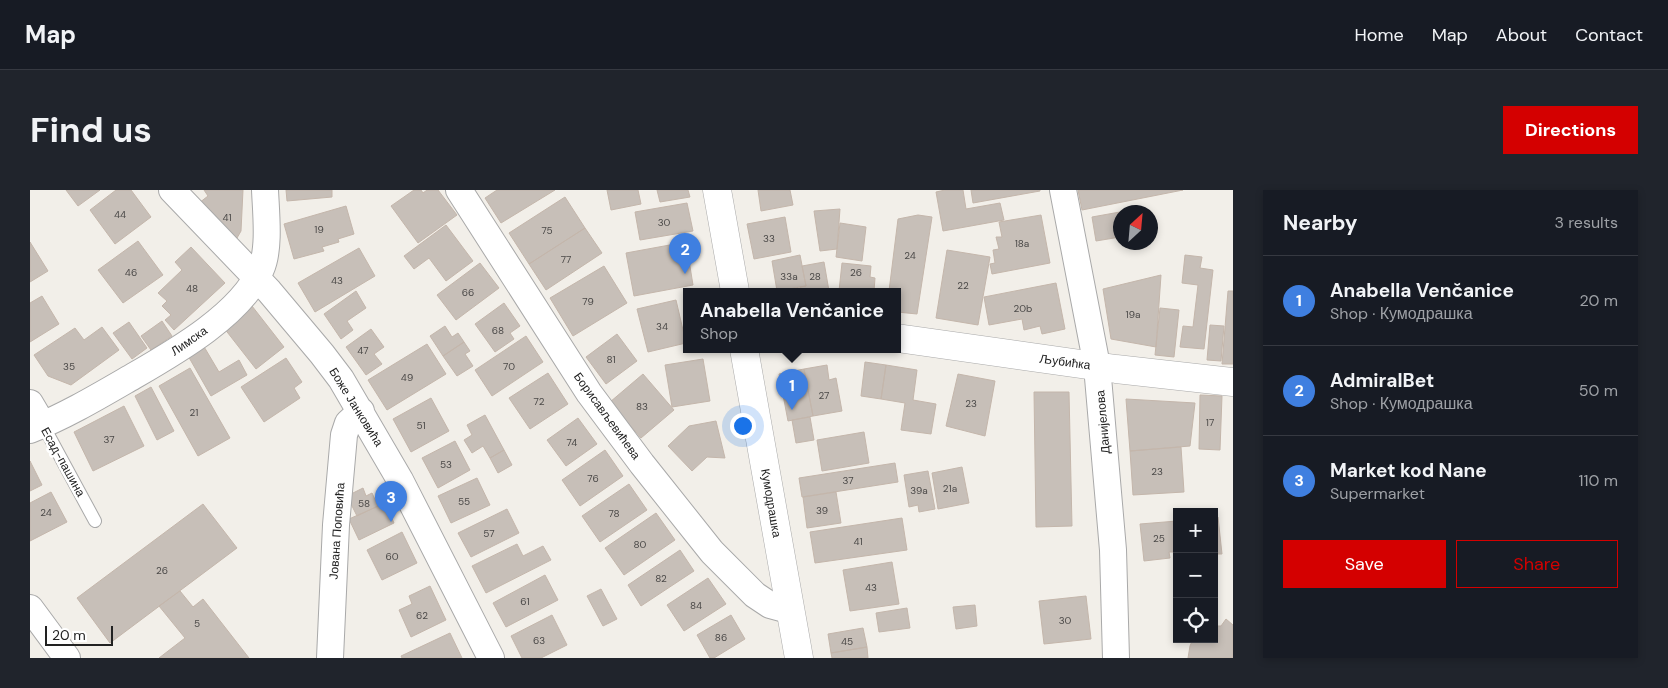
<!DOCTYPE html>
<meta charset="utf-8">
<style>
body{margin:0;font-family:"DM Sans",sans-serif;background:#20242c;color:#f1f3f6}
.controls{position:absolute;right:15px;bottom:15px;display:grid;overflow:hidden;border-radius:0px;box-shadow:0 2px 8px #0003}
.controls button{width:45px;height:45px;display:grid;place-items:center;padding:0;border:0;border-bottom:1px solid #363941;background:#171b24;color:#f1f3f6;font:25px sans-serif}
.compass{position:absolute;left:1083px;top:15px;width:45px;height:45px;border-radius:50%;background:#171b24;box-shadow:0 2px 8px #0003;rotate:26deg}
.scale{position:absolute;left:15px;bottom:12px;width:68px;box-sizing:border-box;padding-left:5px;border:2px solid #222;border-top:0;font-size:14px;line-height:18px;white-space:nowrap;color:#222;-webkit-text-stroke:4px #fff;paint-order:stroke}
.you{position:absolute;left:712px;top:235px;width:18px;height:18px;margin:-12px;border:4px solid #fff;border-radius:50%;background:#1a73e8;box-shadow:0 0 0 8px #1a73e833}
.badge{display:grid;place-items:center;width:32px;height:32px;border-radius:50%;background:#d40000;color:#fff;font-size:16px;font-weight:700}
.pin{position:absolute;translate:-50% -41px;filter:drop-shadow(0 1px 2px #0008)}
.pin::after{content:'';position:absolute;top:26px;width:18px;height:15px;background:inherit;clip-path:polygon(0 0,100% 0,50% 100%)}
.popup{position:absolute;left:653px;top:98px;width:218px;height:65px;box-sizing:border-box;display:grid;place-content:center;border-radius:0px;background:#171b24;filter:drop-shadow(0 1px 4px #0005);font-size:16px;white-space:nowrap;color:#9ea1a6}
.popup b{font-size:19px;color:#f1f3f6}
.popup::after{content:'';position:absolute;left:50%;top:100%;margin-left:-10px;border:10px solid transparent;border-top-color:#171b24}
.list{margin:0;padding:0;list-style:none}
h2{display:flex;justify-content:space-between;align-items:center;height:65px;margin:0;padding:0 20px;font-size:21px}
h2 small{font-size:16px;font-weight:400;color:#9ea1a6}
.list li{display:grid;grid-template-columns:32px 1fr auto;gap:15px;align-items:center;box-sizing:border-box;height:90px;padding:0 20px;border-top:1px solid #363941}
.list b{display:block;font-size:19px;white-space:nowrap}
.list p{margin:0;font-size:16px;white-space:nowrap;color:#9ea1a6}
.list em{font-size:16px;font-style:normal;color:#9ea1a6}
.actions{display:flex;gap:10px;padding:15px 20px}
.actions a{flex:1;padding:11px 0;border:1px solid #d40000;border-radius:0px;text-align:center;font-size:18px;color:#d40000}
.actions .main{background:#d40000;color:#fff}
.icon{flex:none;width:28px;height:28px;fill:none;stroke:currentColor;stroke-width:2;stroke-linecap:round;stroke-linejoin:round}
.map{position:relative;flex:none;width:1203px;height:468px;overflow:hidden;border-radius:0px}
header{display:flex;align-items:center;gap:30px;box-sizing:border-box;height:70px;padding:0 25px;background:#171b24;border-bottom:1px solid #363941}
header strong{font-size:24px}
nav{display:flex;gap:28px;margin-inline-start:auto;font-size:18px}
.intro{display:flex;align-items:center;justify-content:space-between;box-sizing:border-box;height:120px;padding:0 30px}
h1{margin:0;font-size:35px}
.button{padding:12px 22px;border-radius:0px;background:#d40000;color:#fff;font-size:18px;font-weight:700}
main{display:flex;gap:30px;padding:0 30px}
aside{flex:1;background:#171b24;border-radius:0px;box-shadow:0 2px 8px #0003}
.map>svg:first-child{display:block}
.building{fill:#c7bfb8;stroke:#c4b6ab}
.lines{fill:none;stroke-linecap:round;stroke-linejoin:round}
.service-casing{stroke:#a9a9a9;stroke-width:14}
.minor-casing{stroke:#a9a9a9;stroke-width:28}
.tertiary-casing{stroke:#a9a9a9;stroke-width:29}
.service{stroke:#fff;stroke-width:12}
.minor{stroke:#fff;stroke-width:26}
.tertiary{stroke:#fff;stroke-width:28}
.labels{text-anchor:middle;stroke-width:5;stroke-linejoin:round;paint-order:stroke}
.number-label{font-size:10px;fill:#4b4948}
.street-label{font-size:12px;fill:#222;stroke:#fff}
</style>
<header>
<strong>Map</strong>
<nav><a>Home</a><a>Map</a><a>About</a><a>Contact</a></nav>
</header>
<div class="intro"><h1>Find us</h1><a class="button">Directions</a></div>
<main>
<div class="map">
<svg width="1203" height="468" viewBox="0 0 1203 468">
<rect width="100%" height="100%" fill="#f2efe9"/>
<!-- building -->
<path class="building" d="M36 0H70L48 16Z
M86 0H101L121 27 85 54 60 20Z
M174 0H213L211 41 207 48 200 47 169 13 178 6Z
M256 0H302V7L257 11Z
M384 0H391L393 3 397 0H408L427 25 388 53 361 16Z
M467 0H525L471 33 455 8Z
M577 0H608L611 14 581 20Z
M627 0H658L660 7 630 12Z
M728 0H760L763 15 731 21Z
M915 0H933L936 19 970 13 974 30 913 41 906 2Z
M941 0H1010V1L943 13Z
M1048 0H1153L1052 20Z
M535 7 555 38 499 74 479 43Z
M657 13 663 41 610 50 605 22Z
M316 16 324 44 308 49 309 52 292 57 294 61 264 69 254 34Z
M810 19 807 59 790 61 784 21Z
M1101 20 1102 22H1090V47L1066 51 1062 27Z
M888 25 902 27 887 124 867 122V101H859L868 29Z
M1011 25 1020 73 962 84 960 74 965 73 963 60 969 59 966 47H972L969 32Z
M755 27 761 62 724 69 717 34Z
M810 33 836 37 832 71 806 67Z
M416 35 443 71 416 91 399 68 384 79 374 66Z
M555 38 572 63 516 100 499 74Z
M108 51 133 85 93 113 68 80Z
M0 52 18 81 0 92Z
M656 52 663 95 604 106 596 63Z
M161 57 195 93 144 140 135 130 141 125 132 116 137 111 128 103 152 80 145 72Z
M329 58 345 86 285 122 268 93Z
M917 60 960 67 948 135 906 128Z
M770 65 776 96 747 101 742 71Z
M1155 65 1172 67 1170 78 1183 80 1174 159 1150 157 1153 136 1163 137 1168 95 1152 93Z
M794 72 799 101H771L770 97 776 96 772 76Z
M450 73 469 98 426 130 407 105Z
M812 73 841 76 840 87 845 88 844 101H809Z
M574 76 597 113 543 146 520 108Z
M1131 85 1126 157 1081 149 1073 99Z
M1026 93 1035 139 1012 144 1010 136 994 140 992 129 959 135 954 107Z
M326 101 336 118 317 131 323 140 311 149 294 124Z
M1198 101H1203V174H1192Z
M12 106 29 134 0 152V113Z
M646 110 656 153 618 162 607 119Z
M474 113 490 136 480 143 484 149 465 162 445 134Z
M222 116 254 157 226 179 194 138Z
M1130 118 1149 120 1144 167 1125 165Z
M132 131 142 146 121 160 111 146Z
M99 132 117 158 102 169 83 143Z
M1180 135 1194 136 1191 171 1177 170Z
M415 136 422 147 428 143 434 152 413 166 400 146Z
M72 137 89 160 41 195 18 186 4 165 45 138 54 150Z
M341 139 354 157 344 164 352 174 336 185 316 157Z
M587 144 607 171 576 194 556 167Z
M496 146 513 172 462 206 445 180Z
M434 152 440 161 435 164 443 176 427 186 413 166Z
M397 154 416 184 357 220 338 190Z
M173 155 189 182 209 170 217 185 181 206 157 164Z
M256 168 272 192 264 198 270 208 234 232 211 197Z
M673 169 680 211 642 217 635 175Z
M835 172 856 175 851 209 831 206Z
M797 175 799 190 806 188 812 221 783 226 774 179Z
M856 175 887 180 883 210 906 214 901 244 871 240 875 213 851 209Z
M160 178 200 248 168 266 129 196Z
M774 179 783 226 758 231 749 184Z
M518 183 538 214 500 239 479 208Z
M613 184 644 220 611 248 580 212Z
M928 184 965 191 955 246 916 236Z
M121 197 144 241 127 250 105 206Z
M1004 202H1039L1042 336 1006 337Z
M1170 205 1192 206 1190 260 1169 259Z
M401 208 419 241 381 262 363 229Z
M1096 209 1165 213 1160 256 1100 261Z
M94 216 114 256 63 281 44 242Z
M455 225 474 260 460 268 453 256 442 263 434 250 442 245 437 235Z
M780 227 784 250 766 253 762 230Z
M548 228 567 254 536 276 517 250Z
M686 231 695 268 677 267 662 281 638 256 659 236Z
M834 242 839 273 792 281 787 250Z
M425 251 440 280 408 298 392 268Z
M1151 257 1154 302 1103 305 1100 261Z
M474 260 482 275 468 283 460 268Z
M575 260 593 286 550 316 532 290Z
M0 271 12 295 0 301Z
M865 273 868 292 772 307 769 288Z
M932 277 939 313 908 319 902 283Z
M898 281 905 319 889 322 888 315 879 317 874 285Z
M447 288 460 315 421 333 408 306Z
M599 294 617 320 570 352 552 326Z
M333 298 336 306 342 303 348 316 327 326 317 306Z
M21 302 37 332 0 351V313Z
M806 302 811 333 777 338 773 307Z
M355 313 364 333 329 350 319 329Z
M173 314 207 358 80 453 47 408Z
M477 319 489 343 441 367 428 343Z
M626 323 645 350 594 385 575 358Z
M1188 327 1192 364H1184V328Z
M872 328 877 360 785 373 780 342Z
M1147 331V362H1139L1140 368 1114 371 1110 334Z
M372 342 387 373 352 390 337 360Z
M487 354 493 366 513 356 521 370 456 403 442 376Z
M650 360 664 381 611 416 598 395Z
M862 372 869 414 820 421 813 380Z
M515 385 528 410 476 437 463 413Z
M678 388 696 414 654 441 637 415Z
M400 396 416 430 381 447 369 420 382 414 379 406Z
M571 399 587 429 573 436 557 406Z
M150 401 163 417 173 409 219 468H129L155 448 129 416Z
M1056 406 1061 449 1014 454 1009 411Z
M945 415 947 436 926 439 923 417Z
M877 418 880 438 849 442 846 423Z
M522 425 537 455 511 468H492L481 446Z
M701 425 715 449 684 468H680L667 445Z
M1196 429 1203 435V468H1158L1160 456 1163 449H1184V436H1191Z
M833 438 837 457 801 463 798 444Z
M420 443 432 468H372L371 466Z
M837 457 838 468H802L801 463Z"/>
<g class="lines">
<defs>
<path id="service" d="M13 235 65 331"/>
<path id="minor" d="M142 0 239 101 292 164 311 189 370 290 461 468
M429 0 559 203 612 274 682 362 725 405 740 415 751 418 760 419
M1033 0 1067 176 1083 360 1086 468
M0 213 13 235
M0 240C33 227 64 209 95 191 138 166 210 127 231 79 240 59 236 23 235 0
M0 418 37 468
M300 468 306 335 314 245 318 233 331 221"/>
<path id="tertiary" d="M687 0 705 101
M867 148 1086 179 1203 192
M714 159 769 468"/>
</defs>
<!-- service casing -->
<use href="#service" class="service-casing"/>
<!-- minor casing -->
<use href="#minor" class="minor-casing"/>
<!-- tertiary casing -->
<use href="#tertiary" class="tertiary-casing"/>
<!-- service -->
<use href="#service" class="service"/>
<!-- minor -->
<use href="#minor" class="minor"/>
<!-- tertiary -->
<use href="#tertiary" class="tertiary"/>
</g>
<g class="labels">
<!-- number labels -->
<g class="number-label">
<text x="90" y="28">44</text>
<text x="197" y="31">41</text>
<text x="634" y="36">30</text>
<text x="289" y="43">19</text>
<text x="517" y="44">75</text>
<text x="739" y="52">33</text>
<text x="992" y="57">18a</text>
<text x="880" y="69">24</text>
<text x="536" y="73">77</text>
<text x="101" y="86">46</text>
<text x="826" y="86">26</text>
<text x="759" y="90">33a</text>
<text x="785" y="90">28</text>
<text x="307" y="94">43</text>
<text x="933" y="99">22</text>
<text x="162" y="102">48</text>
<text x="438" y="106">66</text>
<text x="558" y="115">79</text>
<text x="993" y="122">20b</text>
<text x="1103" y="128">19a</text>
<text x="632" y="140">34</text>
<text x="468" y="144">68</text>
<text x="333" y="164">47</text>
<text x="581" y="173">81</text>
<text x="39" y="180">35</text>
<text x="479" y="180">70</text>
<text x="377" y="191">49</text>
<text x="794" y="209">27</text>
<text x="509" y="215">72</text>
<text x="941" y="217">23</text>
<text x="612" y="220">83</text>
<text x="164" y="226">21</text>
<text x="1180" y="236">17</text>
<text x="391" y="239">51</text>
<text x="79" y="253">37</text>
<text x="542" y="256">74</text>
<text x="416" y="278">53</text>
<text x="1127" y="285">23</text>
<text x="563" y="292">76</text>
<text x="818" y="294">37</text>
<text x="920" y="302">21a</text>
<text x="889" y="304">39a</text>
<text x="434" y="315">55</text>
<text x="334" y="317">58</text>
<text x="792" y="324">39</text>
<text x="16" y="326">24</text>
<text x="584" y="327">78</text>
<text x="459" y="347">57</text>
<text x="1129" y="352">25</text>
<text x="828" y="355">41</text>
<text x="610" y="358">80</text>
<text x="362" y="370">60</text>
<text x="132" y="384">26</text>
<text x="631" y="392">82</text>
<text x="841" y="401">43</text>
<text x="495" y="415">61</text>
<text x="666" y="419">84</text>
<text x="392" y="429">62</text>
<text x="1035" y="434">30</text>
<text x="167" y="437">5</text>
<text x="691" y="451">86</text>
<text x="509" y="454">63</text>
<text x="817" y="455">45</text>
</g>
<!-- street labels -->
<g class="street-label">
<text transform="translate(159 151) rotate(-35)" y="4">Лимска</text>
<text transform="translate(1035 172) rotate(8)" y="4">Љубићка</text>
<text transform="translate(326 217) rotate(58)" y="4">Боже Јанковића</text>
<text transform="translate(577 226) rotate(54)" y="4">Борисављевићева</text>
<text transform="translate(1073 232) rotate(-95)" y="4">Данијелова</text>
<text transform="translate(33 272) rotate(61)" y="4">Есад-пашина</text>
<text transform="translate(741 313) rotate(80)" y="4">Кумодрашка</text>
<text transform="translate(307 341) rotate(-86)" y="4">Јована Поповића</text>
</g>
</g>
</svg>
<div class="controls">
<button>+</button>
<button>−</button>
<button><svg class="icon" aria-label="locate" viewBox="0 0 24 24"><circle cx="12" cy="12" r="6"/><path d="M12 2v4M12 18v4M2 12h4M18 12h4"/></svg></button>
</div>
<svg class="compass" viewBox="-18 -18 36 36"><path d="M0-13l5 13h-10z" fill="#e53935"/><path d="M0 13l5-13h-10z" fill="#9ea1a6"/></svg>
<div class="scale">20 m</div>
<div class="you"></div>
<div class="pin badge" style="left:762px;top:220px;background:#3f7fe0">1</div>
<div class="popup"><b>Anabella Venčanice</b>Shop</div>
<div class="pin badge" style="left:655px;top:84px;background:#3f7fe0">2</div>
<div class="pin badge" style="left:361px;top:332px;background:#3f7fe0">3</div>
</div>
<aside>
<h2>Nearby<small>3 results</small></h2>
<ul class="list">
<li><span class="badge" style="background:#3f7fe0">1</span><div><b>Anabella Venčanice</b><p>Shop · Кумодрашка</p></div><em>20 m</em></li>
<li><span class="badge" style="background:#3f7fe0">2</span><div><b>AdmiralBet</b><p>Shop · Кумодрашка</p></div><em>50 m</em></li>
<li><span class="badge" style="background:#3f7fe0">3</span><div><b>Market kod Nane</b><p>Supermarket</p></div><em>110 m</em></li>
</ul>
<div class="actions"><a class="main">Save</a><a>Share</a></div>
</aside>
</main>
